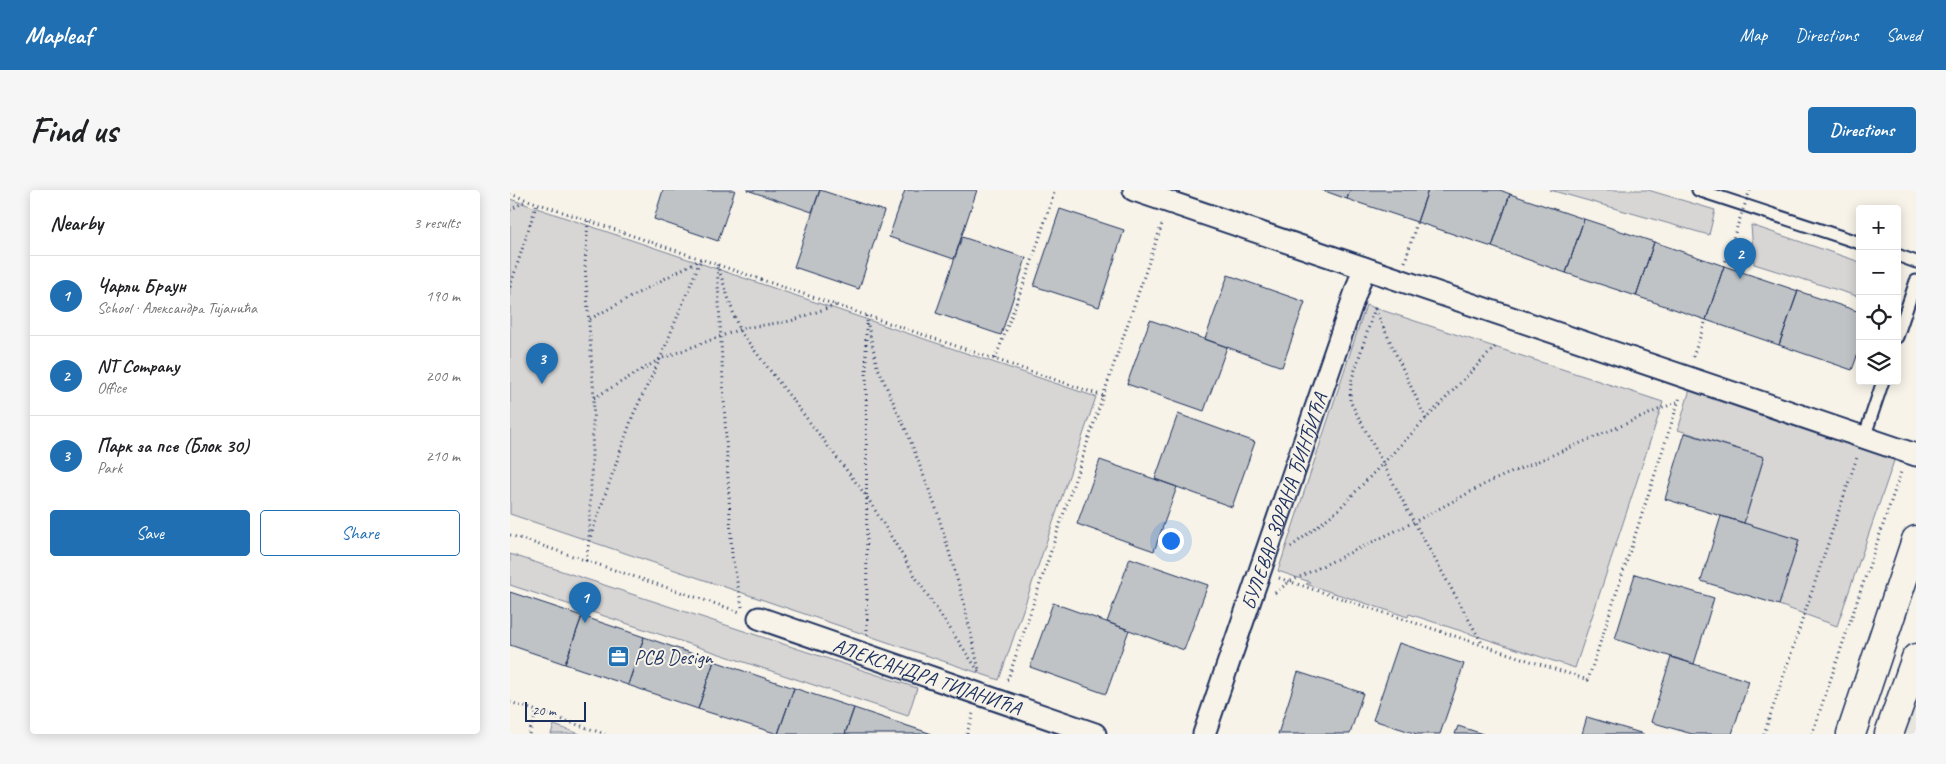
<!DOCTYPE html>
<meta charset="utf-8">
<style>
body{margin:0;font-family:Caveat,sans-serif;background:#f6f6f6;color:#202124}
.controls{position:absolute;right:15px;top:15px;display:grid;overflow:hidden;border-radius:5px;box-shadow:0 2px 12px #0003}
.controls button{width:45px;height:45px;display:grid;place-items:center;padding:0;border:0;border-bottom:1px solid #e0e0e0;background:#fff;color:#202124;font:25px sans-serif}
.scale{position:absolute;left:15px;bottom:12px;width:61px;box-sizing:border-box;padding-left:5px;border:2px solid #1b2f5e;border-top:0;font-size:14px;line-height:18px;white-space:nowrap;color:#1b2f5e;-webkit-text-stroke:4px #f7f3e8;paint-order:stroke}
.you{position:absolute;left:660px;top:350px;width:18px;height:18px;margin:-12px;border:4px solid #fff;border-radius:50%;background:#1a73e8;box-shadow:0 0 0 8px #1a73e833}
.badge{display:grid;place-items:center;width:32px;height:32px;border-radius:50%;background:#1f6fb2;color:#fff;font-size:16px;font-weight:700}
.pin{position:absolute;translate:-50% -41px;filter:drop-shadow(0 1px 2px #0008)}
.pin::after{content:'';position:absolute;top:26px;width:18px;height:15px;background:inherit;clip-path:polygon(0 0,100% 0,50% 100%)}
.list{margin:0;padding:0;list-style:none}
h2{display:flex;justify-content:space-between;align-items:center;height:65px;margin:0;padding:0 20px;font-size:21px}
h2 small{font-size:16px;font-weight:400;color:#757577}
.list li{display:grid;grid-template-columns:32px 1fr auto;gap:15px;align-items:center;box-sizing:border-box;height:80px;padding:0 20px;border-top:1px solid #e0e0e0}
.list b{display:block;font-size:19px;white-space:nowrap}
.list p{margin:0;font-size:16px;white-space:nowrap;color:#757577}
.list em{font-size:16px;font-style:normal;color:#757577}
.actions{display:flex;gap:10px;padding:15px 20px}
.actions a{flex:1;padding:11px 0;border:1px solid #1f6fb2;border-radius:5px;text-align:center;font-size:18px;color:#1f6fb2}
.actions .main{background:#1f6fb2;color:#fff}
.icon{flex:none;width:28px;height:28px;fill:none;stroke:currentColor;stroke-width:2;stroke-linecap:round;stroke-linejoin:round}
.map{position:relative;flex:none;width:1406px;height:544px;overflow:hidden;border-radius:5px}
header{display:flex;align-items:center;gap:30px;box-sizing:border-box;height:70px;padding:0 25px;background:#1f6fb2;color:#fff}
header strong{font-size:24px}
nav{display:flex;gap:28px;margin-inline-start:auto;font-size:18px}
.intro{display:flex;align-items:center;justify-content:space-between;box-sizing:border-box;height:120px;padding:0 30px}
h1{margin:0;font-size:35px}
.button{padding:12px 22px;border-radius:5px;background:#1f6fb2;color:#fff;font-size:18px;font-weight:700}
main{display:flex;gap:30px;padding:0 30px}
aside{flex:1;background:#fff;border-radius:5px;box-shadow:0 2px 12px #0003}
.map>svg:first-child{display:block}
.built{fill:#e6e5de}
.green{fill:#d7d6d4;stroke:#798299}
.building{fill:#c0c3c5;stroke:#1b2f5e}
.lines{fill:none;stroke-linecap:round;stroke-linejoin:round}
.lane-casing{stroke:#1b2f5e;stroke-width:15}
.street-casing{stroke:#1b2f5e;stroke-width:25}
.secondary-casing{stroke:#1b2f5e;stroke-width:31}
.path{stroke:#1b2f5e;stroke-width:3;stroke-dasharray:1 4;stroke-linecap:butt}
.lane{stroke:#f7f3e8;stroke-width:11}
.street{stroke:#f7f3e8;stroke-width:21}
.secondary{stroke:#f7f3e8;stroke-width:28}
.path-bridge{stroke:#1b2f5e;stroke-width:3;stroke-dasharray:1 4;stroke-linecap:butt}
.labels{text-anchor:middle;stroke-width:4;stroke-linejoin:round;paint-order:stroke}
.street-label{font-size:20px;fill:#1b2f5e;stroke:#f7f3e8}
.poi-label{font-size:20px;fill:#1b2f5e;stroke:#f7f3e8;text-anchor:start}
</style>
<header>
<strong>Mapleaf</strong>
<nav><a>Map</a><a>Directions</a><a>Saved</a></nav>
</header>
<div class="intro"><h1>Find us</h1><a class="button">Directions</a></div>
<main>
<aside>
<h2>Nearby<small>3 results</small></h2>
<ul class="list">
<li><span class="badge">1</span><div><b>Чарли Браун</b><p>School · Александра Тијанића</p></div><em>190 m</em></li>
<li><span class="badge">2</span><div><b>NT Company</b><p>Office</p></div><em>200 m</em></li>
<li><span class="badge">3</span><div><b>Парк за псе (Блок 30)</b><p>Park</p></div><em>210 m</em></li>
</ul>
<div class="actions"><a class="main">Save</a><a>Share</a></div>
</aside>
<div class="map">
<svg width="1406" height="544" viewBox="0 0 1406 544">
<rect width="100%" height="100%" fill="#f7f3e8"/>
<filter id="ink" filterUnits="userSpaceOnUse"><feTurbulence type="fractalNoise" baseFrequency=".02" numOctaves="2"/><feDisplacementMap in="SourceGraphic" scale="10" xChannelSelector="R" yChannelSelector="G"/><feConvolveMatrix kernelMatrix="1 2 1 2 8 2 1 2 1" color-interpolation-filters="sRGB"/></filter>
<g filter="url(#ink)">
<!-- built -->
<path class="built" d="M1406 501V544H1391Z"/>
<!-- green -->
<path class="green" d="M1040 0H1138L1205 20 1199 45Z
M0 9 586 207 489 490 0 324Z
M1241 35 1350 72V107L1244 74Z
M856 115 1153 212 1065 478 899 424 898 427 796 394 800 392 768 381Z
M1180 199 1385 268 1327 436 1269 415 1289 350 1234 333 1254 267 1168 240Z
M0 364 407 498 398 526 0 395Z
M44 535 70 544H41Z"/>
<!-- building -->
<path class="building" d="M153 0H225L208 51 144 29Z
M237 0H310L302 22Z
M310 0 374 21 349 99 284 77Z
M395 0H467L444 69 379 47Z
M812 0H840L837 9Z
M840 0H918L907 32 837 9Z
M918 0H990L1000 4 982 57 907 32Z
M1000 4 1074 29 1056 83 982 57Z
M550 19 614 40 589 117 524 96Z
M1074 29 1144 52 1126 106 1056 83Z
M452 47 516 68 491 145 426 123Z
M1144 52 1214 76 1196 130 1126 106Z
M1214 76 1288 101 1269 155 1196 130Z
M718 85 795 112 772 177 695 149Z
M1288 101 1350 122V158L1342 180 1269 155Z
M640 130 717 157 694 221 617 194Z
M668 224 745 252 722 317 645 289Z
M1175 243 1254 267 1234 333 1155 309Z
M590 270 667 297 644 361 567 334Z
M1211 326 1289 350 1269 415 1191 391Z
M620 368 698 395 674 460 597 432Z
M1125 384 1204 408 1184 474 1105 449Z
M0 402 72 426 55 474 0 455Z
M543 413 619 440 596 504 520 477Z
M72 426 134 447 118 495 55 474Z
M134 447 204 471 188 519 118 495Z
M889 453 954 474 930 544H907L863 530Z
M1161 467 1239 491 1222 544H1182L1141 532Z
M204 471 284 498 268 544 188 519Z
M788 482 853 503 840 544H768Z
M284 498 344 518 335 544H268Z
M344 518 422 544H335Z
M1077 527 1134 544H1072Z
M948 536 973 544H945Z"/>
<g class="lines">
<defs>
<path id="lane" d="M1188 0 1350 53
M1387 65 1406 72
M1387 147 1406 91
M1354 248 1373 191"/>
<g id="street">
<path d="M624 0 1406 265"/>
<path id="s1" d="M249 428 585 544"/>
<path id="s2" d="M694 544 854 78"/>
</g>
<path id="secondary" d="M1341 544 1406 350
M1379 544 1406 468"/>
</defs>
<!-- lane casing -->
<use href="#lane" class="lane-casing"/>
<!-- street casing -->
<use href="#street" class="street-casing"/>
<!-- secondary casing -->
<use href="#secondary" class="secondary-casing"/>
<!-- path -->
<path class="path" d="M0 4 593 206 498 489 494 490
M0 20 17 10
M78 31 75 75 84 208 79 347
M895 72 907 32
M1214 76 1228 34
M0 97 27 13
M865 118 841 192 840 211 904 332 973 455
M865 119 916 229
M356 126 367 176 399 247 427 321 453 409 469 480
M80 129 191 69
M356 134 357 445
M1183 167 1196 130
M485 169 520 77 545 0
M593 206 653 31
M84 208 150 169 233 138 281 131 326 115
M0 345 230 422
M781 357 828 320 985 157
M76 371 79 351 123 225 150 169 191 69
M769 388 1078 490 1170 207
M765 403 779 392 904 332 979 292 1167 212
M232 417 222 366 207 74 229 140 357 307 408 391 469 482
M0 512 95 544
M19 544 27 521
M457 544 463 523
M1254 544 1347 267
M1302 544 1391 282"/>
<!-- lane -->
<use href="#lane" class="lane"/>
<!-- street -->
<use href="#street" class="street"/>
<!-- secondary -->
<use href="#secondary" class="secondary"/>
<!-- path-bridge -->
<path class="path-bridge" d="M1228 34 1240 0"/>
</g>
</g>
<!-- icons -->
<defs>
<symbol id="office-square" viewBox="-11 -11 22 22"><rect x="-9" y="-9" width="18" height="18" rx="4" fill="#1f6fb2" stroke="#f7f3e8"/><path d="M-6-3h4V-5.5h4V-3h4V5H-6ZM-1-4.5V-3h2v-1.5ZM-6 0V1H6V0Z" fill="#fff"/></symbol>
</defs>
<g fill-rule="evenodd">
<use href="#office-square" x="96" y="454" width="25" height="25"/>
</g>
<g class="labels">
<!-- street labels -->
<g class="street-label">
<text dy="7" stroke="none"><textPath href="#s2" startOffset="246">БУЛЕВАР ЗОРАНА ЂИНЂИЋА</textPath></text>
<text dy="7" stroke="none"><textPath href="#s1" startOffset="178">АЛЕКСАНДРА ТИЈАНИЋА</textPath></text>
</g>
<!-- poi labels -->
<g class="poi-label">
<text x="124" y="474">PCB Design</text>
</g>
</g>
</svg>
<div class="controls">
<button>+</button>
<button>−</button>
<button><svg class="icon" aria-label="locate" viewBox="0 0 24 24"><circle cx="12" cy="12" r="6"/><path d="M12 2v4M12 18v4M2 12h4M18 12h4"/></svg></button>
<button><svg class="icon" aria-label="layers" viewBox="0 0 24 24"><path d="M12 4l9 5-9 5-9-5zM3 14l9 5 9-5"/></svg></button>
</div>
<div class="scale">20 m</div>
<div class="you"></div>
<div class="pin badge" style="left:75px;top:433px">1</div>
<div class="pin badge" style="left:1230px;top:89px">2</div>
<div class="pin badge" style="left:32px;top:194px">3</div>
</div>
</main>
